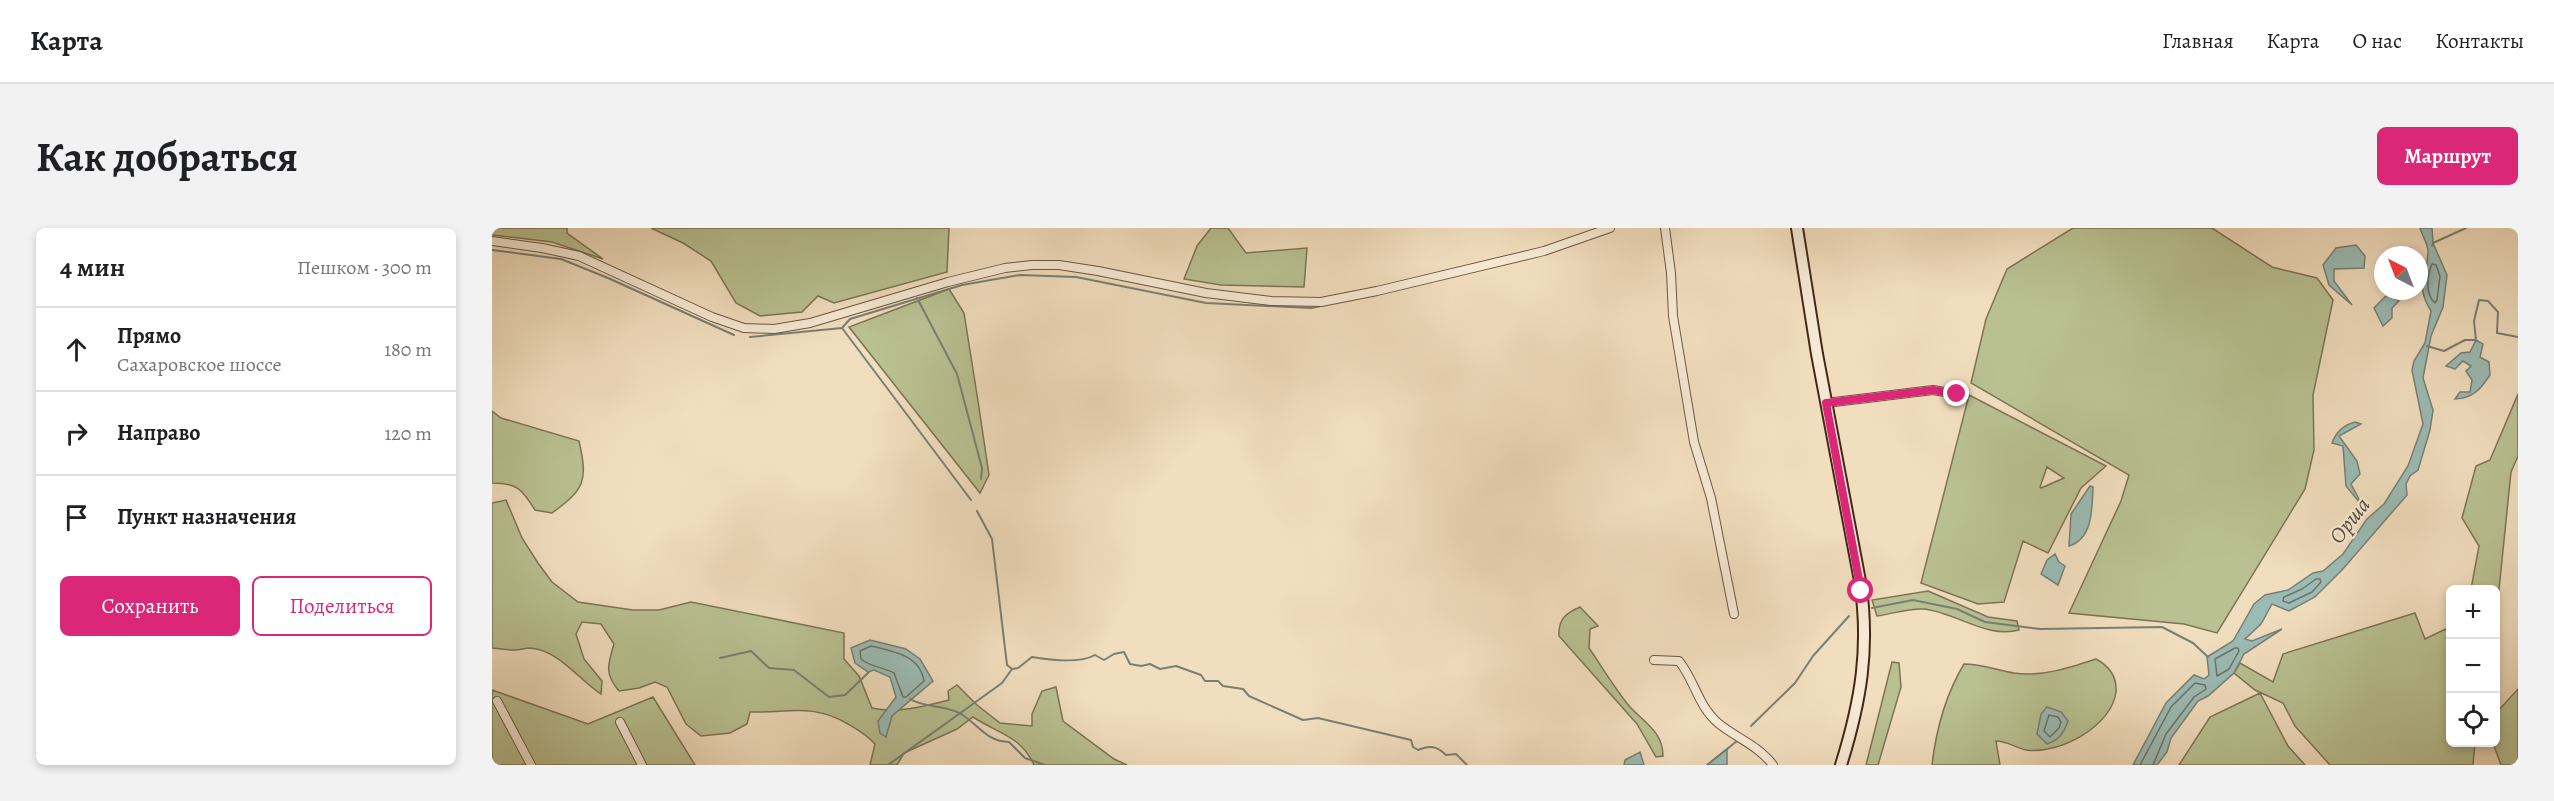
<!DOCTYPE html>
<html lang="ru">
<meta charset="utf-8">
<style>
body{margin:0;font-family:Alegreya,serif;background:#f2f2f2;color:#202124}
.controls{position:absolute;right:18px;bottom:18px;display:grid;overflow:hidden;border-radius:9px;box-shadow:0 3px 9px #0003}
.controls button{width:54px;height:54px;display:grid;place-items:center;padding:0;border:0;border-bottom:2px solid #e0e0e0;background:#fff;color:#202124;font:30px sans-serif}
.compass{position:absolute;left:1882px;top:18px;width:54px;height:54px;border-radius:50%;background:#fff;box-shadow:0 3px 9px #0003;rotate:318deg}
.stop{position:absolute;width:18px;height:18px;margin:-14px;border:4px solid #db2777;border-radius:50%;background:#fff}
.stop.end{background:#db2777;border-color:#fff;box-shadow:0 2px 6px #0008}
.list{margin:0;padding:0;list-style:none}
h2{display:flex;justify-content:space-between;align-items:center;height:78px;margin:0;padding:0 24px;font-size:26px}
h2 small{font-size:20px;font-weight:400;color:#757577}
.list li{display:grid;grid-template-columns:39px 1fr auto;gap:18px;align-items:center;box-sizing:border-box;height:84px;padding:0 24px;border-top:2px solid #e0e0e0}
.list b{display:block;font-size:22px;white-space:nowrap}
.list p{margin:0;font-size:20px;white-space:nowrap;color:#757577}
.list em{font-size:20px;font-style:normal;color:#757577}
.actions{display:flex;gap:12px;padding:18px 24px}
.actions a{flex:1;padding:14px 0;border:2px solid #db2777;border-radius:9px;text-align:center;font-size:21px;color:#db2777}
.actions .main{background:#db2777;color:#fff}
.icon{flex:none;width:33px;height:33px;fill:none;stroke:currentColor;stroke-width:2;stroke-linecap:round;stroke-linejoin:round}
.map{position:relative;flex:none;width:2026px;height:537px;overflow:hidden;border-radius:9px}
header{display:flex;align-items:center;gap:36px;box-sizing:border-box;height:84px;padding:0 30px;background:#fff;border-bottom:2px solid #e0e0e0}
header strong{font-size:28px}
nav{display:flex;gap:33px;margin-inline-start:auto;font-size:21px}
.intro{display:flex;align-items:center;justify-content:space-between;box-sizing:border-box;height:144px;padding:0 36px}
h1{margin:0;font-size:42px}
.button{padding:15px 27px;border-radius:9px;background:#db2777;color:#fff;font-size:21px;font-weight:700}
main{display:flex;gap:36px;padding:0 36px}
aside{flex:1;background:#fff;border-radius:9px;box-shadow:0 3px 9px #0003}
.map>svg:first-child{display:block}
.green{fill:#b9c192;stroke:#7e7455;stroke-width:1.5;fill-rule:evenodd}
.water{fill:#9bbcb5;stroke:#788076;stroke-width:1.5}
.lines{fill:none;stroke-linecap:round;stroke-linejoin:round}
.shore{stroke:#707266;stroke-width:1.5}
.stream{stroke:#788076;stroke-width:2}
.minor-casing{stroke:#6f5542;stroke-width:10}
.secondary-casing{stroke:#442718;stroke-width:14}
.minor{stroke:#f6ead5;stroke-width:8}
.secondary{stroke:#f6ead5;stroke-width:10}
.route{stroke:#db2777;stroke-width:8}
.labels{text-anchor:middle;stroke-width:4.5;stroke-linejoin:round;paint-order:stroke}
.water-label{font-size:22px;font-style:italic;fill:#5a4c3f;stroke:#f6ead5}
</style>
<header>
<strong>Карта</strong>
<nav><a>Главная</a><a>Карта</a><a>О нас</a><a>Контакты</a></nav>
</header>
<div class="intro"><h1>Как добраться</h1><a class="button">Маршрут</a></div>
<main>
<aside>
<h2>4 мин<small>Пешком · 300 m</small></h2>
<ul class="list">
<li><svg class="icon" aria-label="ahead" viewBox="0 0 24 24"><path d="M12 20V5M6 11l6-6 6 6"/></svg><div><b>Прямо</b><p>Сахаровское шоссе</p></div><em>180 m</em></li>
<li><svg class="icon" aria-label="right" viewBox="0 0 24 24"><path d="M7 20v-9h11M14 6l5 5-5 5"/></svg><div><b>Направо</b></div><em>120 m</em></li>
<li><svg class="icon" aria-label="arrive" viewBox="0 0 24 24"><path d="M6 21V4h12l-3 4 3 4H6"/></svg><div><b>Пункт назначения</b></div></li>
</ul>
<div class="actions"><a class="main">Сохранить</a><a>Поделиться</a></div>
</aside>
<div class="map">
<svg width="2026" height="537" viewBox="0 0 2026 537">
<rect width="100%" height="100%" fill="#f1debe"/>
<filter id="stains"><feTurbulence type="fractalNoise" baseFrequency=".00333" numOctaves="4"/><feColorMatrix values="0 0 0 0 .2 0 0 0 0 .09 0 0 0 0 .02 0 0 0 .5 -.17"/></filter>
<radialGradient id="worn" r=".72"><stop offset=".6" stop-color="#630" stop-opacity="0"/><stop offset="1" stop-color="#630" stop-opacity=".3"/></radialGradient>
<!-- green -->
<path class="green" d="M0 0H75V5L111 31 60 14 0 7Z
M159 0H457L455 44 342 75 326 68 310 84 268 88 244 75 219 33 191 15Z
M719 0H736L754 25 815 20 812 59 729 57 692 51 705 18Z
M1581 0H1720L1780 39 1825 50 1841 72 1821 167 1822 222 1813 261 1725 405 1692 396 1577 385 1629 273 1637 247 1479 155 1494 91 1515 41Z
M457 61 472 85 486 173 497 247 488 265 357 99Z
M2026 166V228L2019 244 2006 371 2004 378V362L1979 361 1987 318 1970 290 1984 238 1998 232Z
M1477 167 1614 238 1589 260 1556 325 1531 313 1512 374 1486 376 1429 355ZM1555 239 1572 250 1549 260 1548 259Z
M0 183 9 190 87 213C96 253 93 261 60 285L43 282C30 261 25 255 0 255Z
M14 272 30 310 46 335 60 354 86 374 141 382H167L199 374 352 405V431L367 448 380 480C403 486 434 478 457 472L456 463 465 457 485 477 508 495 540 498V486L550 463 564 459 571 493 622 531 635 537H542C529 508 507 506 481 489L465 501 412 525 405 537H378L383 516C375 507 366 502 356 496 320 475 298 485 258 484L255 496 238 505 209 508 194 496 175 459 163 454 147 460 127 463C112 445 116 437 122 416L109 396 90 394 84 406 92 431 110 453 109 466C87 452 67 422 38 420 33 420 28 422 24 422 16 422 8 421 0 420V275Z
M1436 363 1496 389 1525 393 1527 402C1495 411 1463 384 1432 381 1417 380 1400 386 1385 388L1380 372Z
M1088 379 1106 398 1098 401 1097 420C1110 439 1123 461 1138 479 1153 495 1171 504 1171 528L1164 529 1145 496 1067 408C1066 391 1074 385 1088 379Z
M1923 385 1933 411 1958 399V514L1983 515 1981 537H1838L1803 498 1791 475 1763 462 1742 445 1748 435 1781 454 1791 426Z
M1604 431C1617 438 1625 449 1624 464 1620 498 1567 527 1534 522 1523 520 1516 513 1504 513L1508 537H1440C1444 502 1454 466 1472 436 1490 436 1504 442 1522 445 1550 449 1577 440 1604 431Z
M1400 434 1407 435 1409 459 1386 537H1374Z
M2026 461V537H2009L2001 515 2004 514V485Z
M0 462 96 496 161 469 203 537H0Z
M1768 465 1796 518 1813 537H1687L1718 489Z"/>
<!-- water -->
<path class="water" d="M1928 0H1940L1941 15 1955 47 1951 79 1939 108 1931 150 1941 182 1938 202 1926 242 1918 248 1914 256 1915 267 1850 342 1823 369 1797 383 1780 376 1769 396 1753 411 1760 413 1790 401 1752 426 1742 445 1716 468 1706 473 1679 510 1675 524 1665 537H1641L1674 475 1702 447 1712 451 1717 447 1715 429 1741 413 1762 376 1773 367 1796 362 1821 345 1831 343 1851 326 1875 291 1892 276 1916 238 1931 196 1920 142 1922 133 1933 115 1939 83C1922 56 1936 49 1936 23 1936 16 1930 7 1928 0Z
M1864 17 1873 28 1872 40 1842 41V53L1860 77 1837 57 1831 37 1844 20Z
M1896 66 1907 73 1900 80V90L1891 98 1882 80Z
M1984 112 1991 116 1988 129 1997 134 1998 147C1988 162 1981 170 1963 171L1968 164H1978L1980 152 1974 143 1979 138 1971 133 1963 141 1954 138 1969 125 1978 124Z
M1863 194 1869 196 1847 208 1865 233 1868 246 1859 256 1868 273 1867 274 1854 258 1851 218 1840 215C1844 204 1852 197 1863 194Z
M1598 258 1601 259C1600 280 1601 311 1577 318L1579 286Z
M1563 326 1567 334 1573 338 1566 357 1549 346 1555 332Z
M378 412 414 421 428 431 441 453 400 488 394 509 388 505 386 493 404 469 398 449 382 442 376 444 363 435 359 420Z
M1555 479 1569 484 1576 493C1572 505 1567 512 1555 516L1545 506 1549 486Z
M1235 521V537H1215Z
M1148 524 1152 537H1132L1133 532Z"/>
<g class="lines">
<!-- shore -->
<path class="shore" d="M1940 36 1944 37 1948 48 1945 72 1943 75C1933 67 1935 47 1940 36Z
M1824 351H1828L1829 354 1820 364 1797 375 1791 373 1792 369 1810 361Z
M379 418C400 423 428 427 432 453L414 469H411L402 445C391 439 378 439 369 431L368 423Z
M1743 420H1746L1747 423 1737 441 1725 448 1723 431Z
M1557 487 1566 489 1569 494 1567 500 1558 509 1552 503Z
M1648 537 1679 479 1703 455 1713 457 1714 461 1702 469 1674 506 1661 537"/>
<!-- stream -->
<path class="stream" d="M1940 18 1941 15 1974 0
M0 22 69 31 116 50 242 107
M425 70 465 146 490 240 489 251
M350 100 479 272
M258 109 350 100 358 91 470 57 528 47 584 49 714 75 819 80 829 78
M1935 118 1952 123 1973 112H1984L1982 93 1987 72 1996 73 2006 84 2005 105 2026 109
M485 283 500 311 515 437 520 441
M1380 380 1421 372 1465 381 1493 394 1548 401 1670 399 1701 415 1716 429
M228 430 259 423 277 440 302 442 337 469 353 467 377 444
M418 471C432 480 455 477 469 486 487 497 495 514 517 514L533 530 553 537
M1259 498 1303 455 1321 428 1357 388
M396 537 510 455 520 441 526 440 540 429C558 432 587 436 603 427L612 432 622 426 632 424 638 436 649 438 658 436 668 441 684 438 709 447 713 453H726L731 458 751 461 757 468 811 492 826 490 919 512 921 519 926 522C938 517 945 518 954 527L964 526 975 537
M1215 537 1245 513"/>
<defs>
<path id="minor" d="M1173 0 1179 45 1181 88 1202 214 1219 270 1242 386
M0 13 50 20 87 28 220 89 252 100 282 101 318 95 456 54 513 40 540 37H567L606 43 714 65 779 73 829 74 885 63 1052 23 1118 0
M1334 175 1441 162 1465 166
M1162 432 1187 433C1203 453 1206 478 1226 495 1244 510 1266 517 1281 537
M5 473 39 537
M128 494 150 537"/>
<path id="secondary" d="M1305 0 1325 126 1368 353C1378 420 1369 473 1349 537"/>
</defs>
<!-- minor casing -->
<use href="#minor" class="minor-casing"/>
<!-- secondary casing -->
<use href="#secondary" class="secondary-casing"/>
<!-- minor -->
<use href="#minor" class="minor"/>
<!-- secondary -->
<use href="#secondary" class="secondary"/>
</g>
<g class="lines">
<!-- route -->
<path class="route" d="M1369 363 1334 175 1441 162 1465 166"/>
</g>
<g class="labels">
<!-- water labels -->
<g class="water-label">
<text transform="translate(1857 292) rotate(-52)" y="8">Орша</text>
</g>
</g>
<rect width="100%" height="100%" filter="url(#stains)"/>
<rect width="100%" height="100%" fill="url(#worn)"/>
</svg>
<div class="controls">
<button>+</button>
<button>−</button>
<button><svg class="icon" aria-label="locate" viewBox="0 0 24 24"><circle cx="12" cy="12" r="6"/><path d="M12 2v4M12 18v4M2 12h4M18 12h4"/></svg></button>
</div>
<svg class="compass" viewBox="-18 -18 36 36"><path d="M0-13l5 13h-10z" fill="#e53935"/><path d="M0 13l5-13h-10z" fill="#757577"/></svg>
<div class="stop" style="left:1369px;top:363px"></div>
<div class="stop end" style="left:1465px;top:166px"></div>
</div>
</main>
